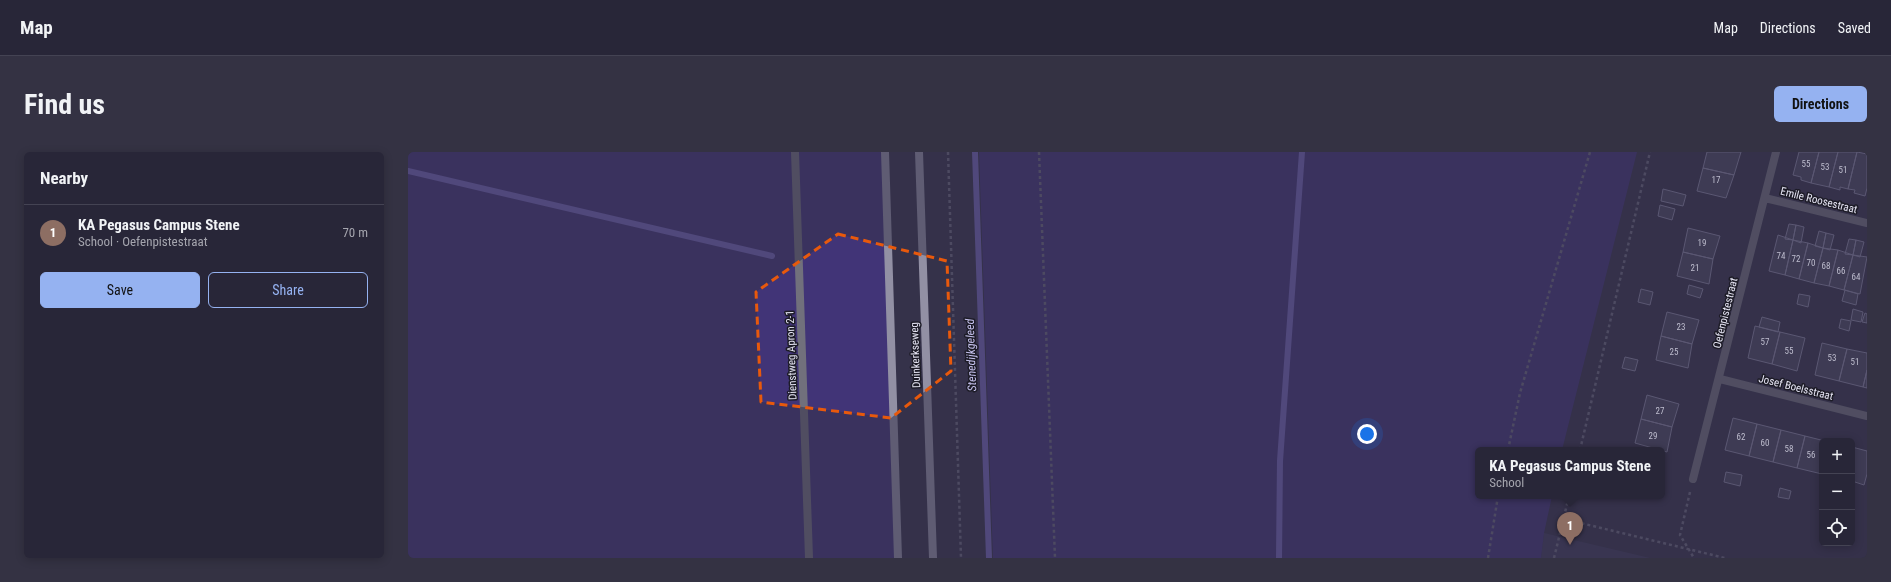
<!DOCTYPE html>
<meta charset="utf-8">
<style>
body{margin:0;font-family:"Roboto Condensed",sans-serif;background:#343243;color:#f1f3f6}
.controls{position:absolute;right:12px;bottom:12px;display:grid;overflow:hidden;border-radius:6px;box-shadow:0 2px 10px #0003}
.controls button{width:36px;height:36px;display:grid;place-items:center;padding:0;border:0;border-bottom:1px solid #444353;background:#282638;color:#f1f3f6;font:20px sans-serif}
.you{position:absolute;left:959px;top:282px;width:14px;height:14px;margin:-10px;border:3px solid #fff;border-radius:50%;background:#1a73e8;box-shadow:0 0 0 6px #1a73e833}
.badge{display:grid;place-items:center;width:26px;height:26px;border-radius:50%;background:#95b2f1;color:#fff;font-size:13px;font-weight:700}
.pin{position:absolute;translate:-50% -33px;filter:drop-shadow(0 1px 2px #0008)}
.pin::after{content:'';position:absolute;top:21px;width:14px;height:12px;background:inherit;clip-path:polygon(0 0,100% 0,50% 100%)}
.popup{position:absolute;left:1067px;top:295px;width:190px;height:52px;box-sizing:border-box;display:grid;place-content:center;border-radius:6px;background:#282638;filter:drop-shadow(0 1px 3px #0005);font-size:13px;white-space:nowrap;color:#a5a5ae}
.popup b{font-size:15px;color:#f1f3f6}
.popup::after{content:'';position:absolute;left:50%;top:100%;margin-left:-8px;border:8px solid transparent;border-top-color:#282638}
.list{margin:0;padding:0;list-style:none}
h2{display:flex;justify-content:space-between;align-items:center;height:52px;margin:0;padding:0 16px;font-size:17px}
h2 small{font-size:13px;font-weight:400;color:#a5a5ae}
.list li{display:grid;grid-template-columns:26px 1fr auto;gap:12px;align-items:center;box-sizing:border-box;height:56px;padding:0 16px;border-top:1px solid #444353}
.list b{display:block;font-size:15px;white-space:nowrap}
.list p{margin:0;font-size:13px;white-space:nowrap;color:#a5a5ae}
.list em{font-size:13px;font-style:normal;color:#a5a5ae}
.actions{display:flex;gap:8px;padding:12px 16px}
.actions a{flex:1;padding:9px 0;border:1px solid #95b2f1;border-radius:6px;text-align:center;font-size:14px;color:#95b2f1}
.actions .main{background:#95b2f1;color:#111}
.icon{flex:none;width:22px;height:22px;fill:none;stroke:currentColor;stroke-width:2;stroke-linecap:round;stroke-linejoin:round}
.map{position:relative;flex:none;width:1459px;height:406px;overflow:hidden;border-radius:6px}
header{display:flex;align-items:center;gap:24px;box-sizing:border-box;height:56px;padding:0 20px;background:#282638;border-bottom:1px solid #444353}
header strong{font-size:19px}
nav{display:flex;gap:22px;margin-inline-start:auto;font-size:14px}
.intro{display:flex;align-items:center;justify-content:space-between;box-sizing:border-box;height:96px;padding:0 24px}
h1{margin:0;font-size:28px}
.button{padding:10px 18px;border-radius:6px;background:#95b2f1;color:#111;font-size:14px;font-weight:700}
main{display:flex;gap:24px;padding:0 24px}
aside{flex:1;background:#282638;border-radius:6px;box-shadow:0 2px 10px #0003}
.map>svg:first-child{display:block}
.built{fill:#3f3b5a}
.green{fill:#413477}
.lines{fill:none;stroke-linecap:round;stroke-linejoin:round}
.stream{stroke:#7265b5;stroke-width:6}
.building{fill:#494760;stroke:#8885a2}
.path{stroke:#6a687d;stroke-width:2.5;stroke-dasharray:3 3;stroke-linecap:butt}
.service{stroke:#71707c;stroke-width:8}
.minor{stroke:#71707c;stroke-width:8}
.secondary{stroke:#9290a4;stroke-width:8}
.marked{fill:none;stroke:#e8590c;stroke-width:3;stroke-dasharray:8 5;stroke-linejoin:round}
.labels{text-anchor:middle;stroke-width:3;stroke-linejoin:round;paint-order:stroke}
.number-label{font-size:9px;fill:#bebdce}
.street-label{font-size:11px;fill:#e5e4f3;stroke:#1d1c27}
.water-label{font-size:12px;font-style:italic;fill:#c8c4f0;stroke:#1d1c27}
</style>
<header>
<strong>Map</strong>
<nav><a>Map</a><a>Directions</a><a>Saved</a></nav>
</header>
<div class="intro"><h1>Find us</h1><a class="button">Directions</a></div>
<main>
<aside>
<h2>Nearby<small></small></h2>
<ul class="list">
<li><span class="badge" style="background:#8d6e63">1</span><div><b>KA Pegasus Campus Stene</b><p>School · Oefenpistestraat</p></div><em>70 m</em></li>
</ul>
<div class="actions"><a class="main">Save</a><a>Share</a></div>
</aside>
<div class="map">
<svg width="1459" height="406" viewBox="0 0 1459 406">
<rect width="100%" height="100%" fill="#35324a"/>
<!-- built -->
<path class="built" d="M1136 381 1242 406H1133Z"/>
<!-- green -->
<path class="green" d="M0 0H477L491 406H0Z
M571 0H1229L1154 298H1070V344H1144L1136 381 1133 406H585Z"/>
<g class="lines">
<!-- stream -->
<path class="stream" d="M567 0 581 406
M0 19 364 104
M871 406 872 309 894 0"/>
</g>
<!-- building -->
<path class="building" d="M1299 0H1333L1326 23 1295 16Z
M1391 0H1411L1403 31 1393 28V25L1385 23Z
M1411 0H1430L1421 35 1403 31Z
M1430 0H1449L1440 37 1432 35V38L1421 35Z
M1449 0 1459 2V36L1457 44 1446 41 1447 38 1440 37Z
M1295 16 1326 23 1318 46 1289 39Z
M1255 37 1278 43 1275 54 1253 49Z
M1252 53 1267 57 1264 68 1250 64Z
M1381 72 1388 73 1385 88 1377 87Z
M1388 73 1396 75 1393 91 1385 88Z
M1280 76 1312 84 1305 107 1275 100Z
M1411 79 1418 81 1415 96 1407 94Z
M1418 81 1426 83 1422 98 1415 96Z
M1370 83 1385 88 1377 123 1361 119Z
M1441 87 1448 88 1445 103 1437 102Z
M1385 88 1400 91 1391 127 1377 123Z
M1448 88 1456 90 1452 105 1445 103Z
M1400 91 1415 96 1406 131 1391 127Z
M1415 96 1430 98 1421 134 1406 131Z
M1430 98 1445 103 1436 138 1421 134Z
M1275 100 1305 107 1301 132 1269 124Z
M1445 103 1459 105 1452 142 1436 138Z
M1281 133 1295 137 1292 146 1279 142Z
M1233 137 1245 140 1242 153 1230 150Z
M1437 138 1450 142 1448 153 1434 149Z
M1391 142 1402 144 1400 155 1389 152Z
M1445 157 1455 160 1453 170 1443 168Z
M1259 160 1291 168 1284 192 1253 184Z
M1457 161 1459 162V171L1454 170Z
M1354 165 1372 170 1370 180 1351 175Z
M1433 167 1443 169 1441 179 1431 176Z
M1347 174 1372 180 1364 212 1340 206Z
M1372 180 1397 186 1389 219 1364 212Z
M1253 184 1284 192 1280 216 1248 208Z
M1414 191 1439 197 1431 229 1407 223Z
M1439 197 1459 201V218L1455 235 1431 229Z
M1217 205 1230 208 1227 219 1214 216Z
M1459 218V236L1455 235Z
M1239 243 1271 252 1264 275 1233 267Z
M1325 266 1349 272 1341 304 1317 298Z
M1233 267 1264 275 1259 300 1227 291Z
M1349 272 1373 278 1365 310 1341 304Z
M1373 278 1397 284 1389 316 1365 310Z
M1397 284 1417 289H1414V322L1389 316Z
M1444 295 1459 299V322L1456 333 1444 329Z
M1318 320 1334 323 1332 334 1316 330Z
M1372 336 1383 339 1381 347 1370 345Z"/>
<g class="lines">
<!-- path -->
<path class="path" d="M540 0 553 406
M631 0 647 406
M1100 298 1112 241 1182 0
M1172 298 1242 0
M1282 340 1272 383 1286 406
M1156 367 1317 406
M1080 406 1090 344
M1146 406 1161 344"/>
<!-- service -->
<path class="service" d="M387 0 401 406"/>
<!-- minor -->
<path class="minor" d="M1357 46 1459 71
M1312 227 1459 264
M1285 327 1368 0"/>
<!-- secondary -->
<path class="secondary" d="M477 0 490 406
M511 0 525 406"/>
</g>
<!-- marked area -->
<path d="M0 0H1459V406H0ZM430 82 539 109 543 219 483 266 353 250 348 140Z" fill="#35324a" fill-opacity=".55" fill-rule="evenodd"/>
<path class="marked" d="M430 82 539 109 543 219 483 266 353 250 348 140Z"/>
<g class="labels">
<!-- number labels -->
<g class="number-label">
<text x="1398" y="15">55</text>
<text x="1417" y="18">53</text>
<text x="1435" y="21">51</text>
<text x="1308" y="31">17</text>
<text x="1294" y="94">19</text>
<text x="1373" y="107">74</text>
<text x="1388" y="110">72</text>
<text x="1403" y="114">70</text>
<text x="1418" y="117">68</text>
<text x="1287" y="119">21</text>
<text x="1433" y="122">66</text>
<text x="1448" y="128">64</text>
<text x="1273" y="178">23</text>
<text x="1357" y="193">57</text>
<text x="1381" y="202">55</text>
<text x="1266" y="203">25</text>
<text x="1424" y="209">53</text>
<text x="1447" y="213">51</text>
<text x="1252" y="262">27</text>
<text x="1245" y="287">29</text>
<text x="1333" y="288">62</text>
<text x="1357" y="294">60</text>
<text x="1381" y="300">58</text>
<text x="1403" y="306">56</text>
</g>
<!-- street labels -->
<g class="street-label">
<text transform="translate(1411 48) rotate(14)" y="4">Emile Roosestraat</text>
<text transform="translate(1317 161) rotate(-76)" y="4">Oefenpistestraat</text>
<text transform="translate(383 203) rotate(-92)" y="4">Dienstweg Apron 2-1</text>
<text transform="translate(507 203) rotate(-92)" y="4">Duinkerkseweg</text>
<text transform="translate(1388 235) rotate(14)" y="4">Josef Boelsstraat</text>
</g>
<!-- water labels -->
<g class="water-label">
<text transform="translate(563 203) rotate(-92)" y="4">Stenedijkgeleed</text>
</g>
</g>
</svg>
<div class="controls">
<button>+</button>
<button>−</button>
<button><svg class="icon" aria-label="locate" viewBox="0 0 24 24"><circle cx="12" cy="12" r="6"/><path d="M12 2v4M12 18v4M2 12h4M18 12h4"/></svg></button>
</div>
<div class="you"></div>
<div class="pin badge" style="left:1162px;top:393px;background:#8d6e63">1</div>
<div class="popup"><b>KA Pegasus Campus Stene</b>School</div>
</div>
</main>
